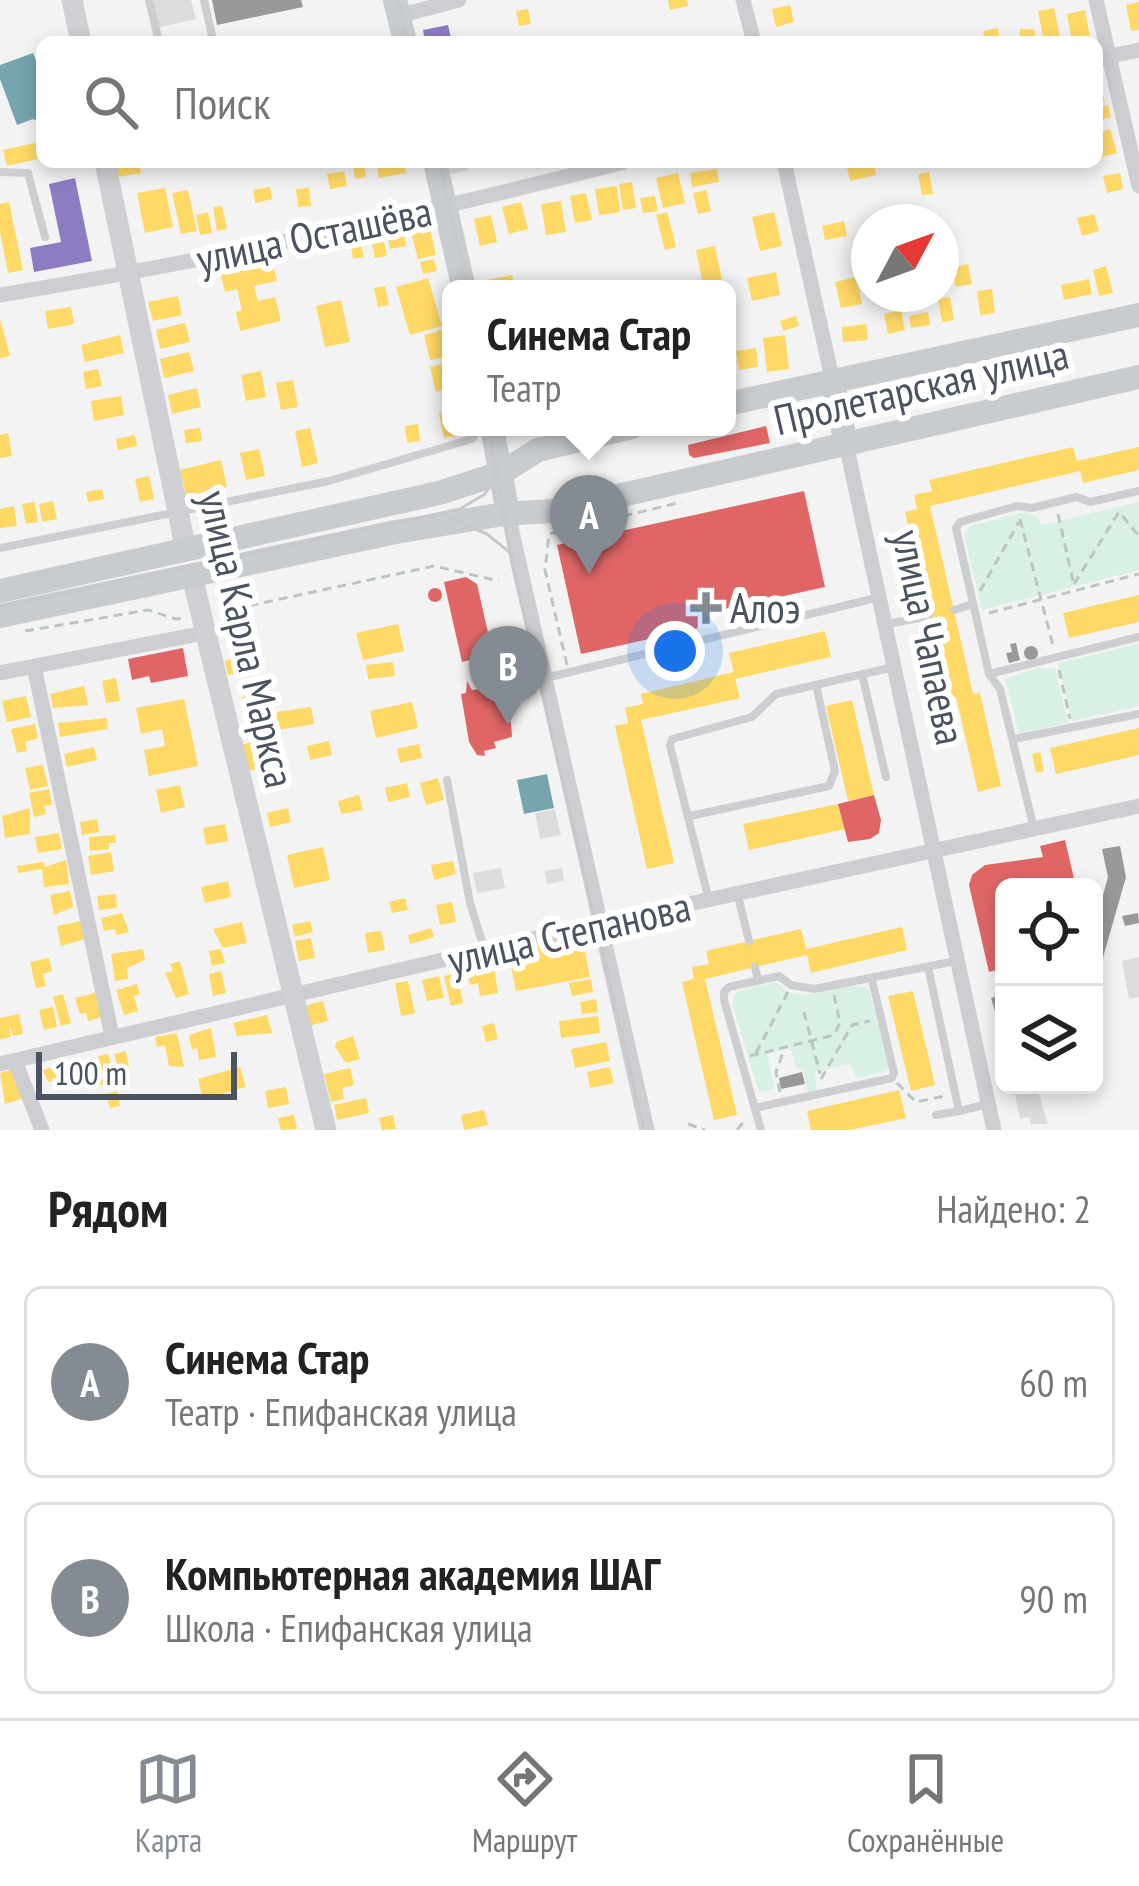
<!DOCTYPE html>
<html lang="ru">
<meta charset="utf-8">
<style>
body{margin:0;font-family:"PT Sans Narrow",sans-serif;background:#f2f2f2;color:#222}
.controls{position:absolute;right:36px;bottom:36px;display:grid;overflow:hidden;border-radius:18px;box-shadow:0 6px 18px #0003}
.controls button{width:108px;height:108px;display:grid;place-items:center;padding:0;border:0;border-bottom:3px solid #e0e0e0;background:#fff;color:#222;font:60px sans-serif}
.compass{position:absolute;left:851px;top:204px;width:108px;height:108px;border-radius:50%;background:#fff;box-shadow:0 6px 18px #0003;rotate:49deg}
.scale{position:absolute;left:36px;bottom:30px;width:201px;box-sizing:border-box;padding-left:12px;border:6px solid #4a535f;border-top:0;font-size:33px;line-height:42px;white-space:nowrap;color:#4a535f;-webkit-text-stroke:9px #fff;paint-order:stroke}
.you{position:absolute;left:675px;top:651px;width:42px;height:42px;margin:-30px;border:9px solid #fff;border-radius:50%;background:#1a73e8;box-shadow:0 0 0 18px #1a73e833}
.badge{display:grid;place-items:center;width:78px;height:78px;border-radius:50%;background:#858b93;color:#fff;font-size:39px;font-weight:700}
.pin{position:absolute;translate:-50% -99px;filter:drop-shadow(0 3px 6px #0008)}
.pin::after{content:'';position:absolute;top:63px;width:42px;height:36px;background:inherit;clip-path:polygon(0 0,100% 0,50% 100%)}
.popup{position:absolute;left:442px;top:280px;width:294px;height:156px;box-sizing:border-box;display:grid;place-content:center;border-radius:18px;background:#fff;filter:drop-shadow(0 3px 9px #0005);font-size:39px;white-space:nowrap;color:#767676}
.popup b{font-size:45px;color:#222}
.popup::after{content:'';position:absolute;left:50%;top:100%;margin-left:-24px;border:24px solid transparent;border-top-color:#fff}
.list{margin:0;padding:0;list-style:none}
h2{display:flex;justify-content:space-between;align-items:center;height:156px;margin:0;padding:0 48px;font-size:51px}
h2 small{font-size:39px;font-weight:400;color:#767676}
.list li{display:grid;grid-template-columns:78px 1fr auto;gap:36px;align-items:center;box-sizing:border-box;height:192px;margin:0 24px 24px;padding:0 24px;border:3px solid #e0e0e0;border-radius:18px}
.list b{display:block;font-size:45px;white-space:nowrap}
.list p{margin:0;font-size:39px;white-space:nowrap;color:#767676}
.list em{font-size:39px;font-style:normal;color:#767676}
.icon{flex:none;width:66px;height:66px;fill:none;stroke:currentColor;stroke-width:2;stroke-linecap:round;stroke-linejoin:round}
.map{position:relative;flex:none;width:1139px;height:1130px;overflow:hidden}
.search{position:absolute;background:#fff;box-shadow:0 6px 18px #0003;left:36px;right:36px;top:36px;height:132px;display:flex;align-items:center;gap:30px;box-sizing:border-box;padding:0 42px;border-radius:18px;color:#767676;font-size:45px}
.sheet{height:588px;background:#fff}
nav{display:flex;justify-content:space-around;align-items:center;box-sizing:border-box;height:168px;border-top:3px solid #e0e0e0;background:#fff;font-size:33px;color:#767676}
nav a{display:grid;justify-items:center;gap:6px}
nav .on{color:#858b93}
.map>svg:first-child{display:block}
.green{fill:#d9f0e4}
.homes{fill:#ffd966}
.shops{fill:#e06666}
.offices{fill:#8e7cc3}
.public{fill:#76a5af}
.industry{fill:#999}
.building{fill:#dcdcdd}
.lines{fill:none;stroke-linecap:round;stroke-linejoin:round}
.path{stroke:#bbc6c3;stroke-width:3;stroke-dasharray:9 6;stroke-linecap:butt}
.lane{stroke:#ccced1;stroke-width:8}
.street{stroke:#ccced1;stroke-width:15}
.secondary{stroke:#ced0d3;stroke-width:21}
.primary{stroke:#c9cccf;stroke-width:24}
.tram{stroke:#c7c8cb;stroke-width:3}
.poi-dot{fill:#858b93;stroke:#fff;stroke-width:4.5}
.labels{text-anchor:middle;stroke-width:12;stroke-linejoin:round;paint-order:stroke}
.street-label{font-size:42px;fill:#4a535f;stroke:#fff}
.poi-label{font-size:42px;fill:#4a535f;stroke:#fff;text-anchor:start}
</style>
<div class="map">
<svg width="1139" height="1130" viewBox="0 0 1139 1130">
<rect width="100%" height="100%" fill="#f3f3f3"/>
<!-- green -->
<path class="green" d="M1139 502V570L982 610 964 534 970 526 1026 512 1038 517 1041 525Z
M1139 644V706L1072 721 1058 663Z
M1038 668H1055L1068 723 1019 733 1005 679Z
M775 982C781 986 786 991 792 993 818 1001 846 976 869 990L889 1067 886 1071 857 1078 850 1064 815 1072 817 1090 808 1092 803 1069 796 1067 791 1048 767 1054 775 1089 759 1092 732 1004 736 992Z"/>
<!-- homes -->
<path class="homes" d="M668 0H687L688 6 670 10Z
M1139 2V30L1131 31 1126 5Z
M790 5 794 22 776 27 772 9Z
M1054 8 1061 42H1044L1038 11Z
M528 9 531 24 519 26 516 11Z
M1085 10 1090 38 1072 41 1067 14Z
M998 28 1000 42H985L983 31Z
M1020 29 1035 30V39L1019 38Z
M1097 74 1105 101 1097 102Z
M1108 105 1111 117 1097 121V107Z
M1110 129 1117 153 1098 158 1097 133Z
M40 142 42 158 7 166 3 150Z
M115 162H139L141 173 118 177Z
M376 162H404L406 173 379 178Z
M873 162 876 175 850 181 846 163Z
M364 165 366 177 355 179 353 167Z
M717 169 719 182 692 187 690 173Z
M344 171 347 186 330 189 327 174Z
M929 172 933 194 922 195 918 174Z
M678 173 685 203 663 208 656 178Z
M1120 173 1123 189 1107 193 1103 176Z
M632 182 636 208 623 210 619 184Z
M617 186 620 212 599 215 595 189Z
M270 187 272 199 255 203 253 190Z
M165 188 173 227 145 233 137 193Z
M309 188 311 206 298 207 296 189Z
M188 190 197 231 181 234 172 193Z
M706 190 711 211 698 214 693 193Z
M586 193 592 220 575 223 570 196Z
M655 196 658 211 643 213 640 198Z
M561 201 566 232 546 235 541 204Z
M9 202 23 270 8 273 0 232V204Z
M521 202 528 229 509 234 502 207Z
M222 206 227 229 217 231 213 207Z
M208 212 212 233 200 235 196 215Z
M667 212 676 247 665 250 656 215Z
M774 212 782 246 760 251 752 217Z
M1094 214 1099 231 1082 236 1077 218Z
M491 215 497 242 480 246 474 219Z
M844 221 847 236 825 240 822 226Z
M429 224 436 255 418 259 410 228Z
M403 227 406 246 390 249 387 230Z
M382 233 387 256 375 258 370 235Z
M360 240 364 257 353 259 350 242Z
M715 246 723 285 704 289 696 250Z
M434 259 437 271 423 274 420 262Z
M272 260 277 281 254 286 258 301 275 297 281 321 240 331 236 312 242 310 237 289 225 292 220 272Z
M968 264 972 284 956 287 951 268Z
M1106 266 1113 293 1099 296 1093 270Z
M776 272 780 295 752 301 747 278Z
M512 275 515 289H489L487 280Z
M856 277 862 304 841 308 835 282Z
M428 278 442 326 410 335 396 287Z
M1089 279 1092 294 1064 300 1061 285Z
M385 286 389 305 378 307 374 288Z
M992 289 995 313 980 315 977 291Z
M178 296 182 315 153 321 148 302Z
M950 297 954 320 942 322 938 299Z
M341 300 350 342 325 347 316 306Z
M71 307 74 324 48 329 45 311Z
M901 310 905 330 888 334 884 314Z
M928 312 930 325 911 328 909 316Z
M796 316 799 326 783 331 780 321Z
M0 319 10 356 0 358Z
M185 323 190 342 160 349 156 330Z
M866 324 868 340 843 342 842 327Z
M442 330 448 356 430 360 424 335Z
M120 335 124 353 85 362 81 345Z
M785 335 789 369 767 372 763 338Z
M756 348 758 367 739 370 736 351Z
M189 352 194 371 164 378 160 359Z
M451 362V388L436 392 430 367Z
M98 369 102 386 86 389 83 372Z
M261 371 266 397 246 401 241 375Z
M293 380 298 407 281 410 276 383Z
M197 388 201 407 172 414 168 395Z
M121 396 124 415 94 421 91 401Z
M451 411V427H474L475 431 444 438 439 413Z
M418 424 420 441 407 443 405 426Z
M200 428 202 441 186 443 184 430Z
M310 428 318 463 302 467 295 431Z
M8 433 12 456 0 458V435Z
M135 435 137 446 118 450 116 439Z
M1073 447 1077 461 1139 447V470L1083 483 1080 471 930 506 973 694 980 693 1001 786 978 792 956 697 948 698 905 512 917 509 914 495 932 491 929 480Z
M259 449 265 476 246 480 240 453Z
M221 460 227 487 186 496 180 470Z
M149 476 154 499 140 502 135 479Z
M102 489 104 499 88 502 86 492Z
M53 501 57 519 42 522 39 504Z
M35 502 38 522 26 524 22 504Z
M14 506 17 526 0 528V509Z
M1139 595V622L1069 638 1063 613Z
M398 624 404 651 363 660 356 633Z
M253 631 257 649 236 653 232 635Z
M825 631 831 657 735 679 740 698 641 720 674 863 647 869 615 726 628 723 625 708 643 704 641 694 734 672 729 653Z
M247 656 250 671 228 675 225 661Z
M393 662 395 676 368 679 366 665Z
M116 678 120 701 106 703 102 681Z
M84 686 88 705 53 708 50 694Z
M261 695 263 709 244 711 242 697Z
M26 696 31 717 7 722 2 701Z
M184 699 198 766 149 776 144 750 165 746 162 729 141 734 136 708Z
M852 700 874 795 848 801 826 706Z
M412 702 418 728 376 738 370 711Z
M311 707 314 724 278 730 276 712Z
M107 718 108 729 60 737 58 723Z
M35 724 38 738 25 742 27 751 17 753 11 729Z
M1139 728V755L1056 774 1050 748Z
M278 736 284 763 243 772 237 746Z
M329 741 332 755 310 760 307 746Z
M419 744 422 758 400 763 397 749Z
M94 747 97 760 67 767 64 754Z
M1040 752 1044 771 1036 773 1032 754Z
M43 765 48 786 30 790 25 768Z
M282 771 285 785 263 790 260 776Z
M438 778 444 800 426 805 420 783Z
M407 783 410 797 388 802 385 788Z
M180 785 185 807 161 813 156 790Z
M49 789 52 805 44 806 46 814 34 817 29 793Z
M359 795 363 810 341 814 338 801Z
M838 804 845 829 749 850 743 824Z
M30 808V834L5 838 2 816Z
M288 808 291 822 270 827 267 813Z
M97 819 99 832 82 835 80 822Z
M225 824 228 841 206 845 203 828Z
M59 833 62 849 38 853 35 837Z
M115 835 116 843H109V849L90 851 89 837Z
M323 847 330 880 294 888 287 855Z
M111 852 114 871 91 875 88 856Z
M66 860 69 884 44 887 42 869 18 873 17 866 44 862 45 867Z
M453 861 456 874 434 880 431 865Z
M228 881 231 897 205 903 201 887Z
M70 891 73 907 54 915 50 895Z
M116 894 117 908 99 910 97 896Z
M405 898 408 910 392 913 389 902Z
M452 902 456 922 440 925 436 905Z
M122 913 129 932 116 935 115 929 104 931 101 918Z
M82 921 85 939 61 946 57 926Z
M310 921 313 932 295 937 292 925Z
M242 922 247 943 223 948 213 929Z
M902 927 907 950 811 973 807 955 705 979 737 1115 714 1120 682 982 694 979 692 967 709 964 706 951 801 929 806 949Z
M431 928 434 937 410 944 408 935Z
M381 931 385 950 368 953 365 933Z
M582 937 590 977 516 991 508 951Z
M311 938 315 958 299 961 295 941Z
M143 949 145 960 127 968 128 979 115 981 111 954Z
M221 949 225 963 212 966 209 951Z
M49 958 52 971 43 974 46 986 36 988 30 962Z
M180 961 189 994 176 998 165 973 173 971 170 964Z
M493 962 498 993 480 996 478 983 470 985 467 969Z
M221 971 226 993 213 996 209 974Z
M457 973 463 1003 451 1006 444 976Z
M439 976 444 998 427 1001 422 980Z
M591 979 593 992 572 996 569 983Z
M408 981 415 1013 401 1016 395 983Z
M137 984 140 994 134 996 138 1011 124 1015 116 990Z
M913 991 935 1085 911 1091 888 996Z
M95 993 102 1017 88 1021 86 1013 80 1014 75 998Z
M63 994 71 1023 61 1026 53 997Z
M596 999 598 1012 582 1014 580 1002Z
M323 1001 328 1021 309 1026 304 1006Z
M53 1007 57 1027 44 1030 39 1010Z
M19 1014 23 1034 13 1036 9 1025 11 1037 0 1039V1018Z
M267 1015 272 1033 237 1036 233 1023Z
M598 1016 600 1033 561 1038 559 1021Z
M494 1023 498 1039 486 1042 482 1026Z
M211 1028 216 1057 199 1060 197 1048 192 1050 189 1035Z
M177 1033 184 1067 169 1066 165 1045 157 1047 155 1037Z
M353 1036 360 1059 346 1063 335 1047 336 1042Z
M606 1042 610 1061 575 1068 571 1049Z
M126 1051 130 1074 121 1077 114 1054Z
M108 1054 114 1075 104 1078 98 1056Z
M54 1066 58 1079 48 1082 43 1070Z
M240 1067 246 1087 203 1099 198 1079Z
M610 1067 614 1083 590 1088 587 1072Z
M350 1068 354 1085 342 1088 344 1099 331 1102 324 1074Z
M14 1069 24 1098 5 1104 0 1073Z
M100 1069 104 1084 91 1088 87 1072Z
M286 1087 289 1104 268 1108 265 1091Z
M899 1090 906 1118 850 1130H811L807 1111Z
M117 1091 120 1106 110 1108 106 1094Z
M366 1098 369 1113 337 1120 334 1105Z
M484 1110 488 1125 464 1130 461 1115Z
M294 1115 297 1129 281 1130 278 1118Z
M393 1115 396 1129 382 1130 379 1118Z"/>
<!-- shops -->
<path class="shops" d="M766 426 770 443 694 458 689 455 688 445Z
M804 491 825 587 705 613 708 626 581 654 557 545Z
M466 577 477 584 493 655 462 662 444 582Z
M428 595a7 7 0 1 1 14 0a7 7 0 1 1-14 0Z
M183 648 188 676 151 683 149 676 132 680 128 659Z
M467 681 472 690 487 688 499 693 511 723 512 737 494 742 496 748 484 751 485 756 477 755 469 742 461 694 466 693Z
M874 795 881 820 879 833 870 839 848 842 838 804Z
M1065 840 1076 887H1004V968L989 972 969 885 972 875 985 865 1043 857 1040 846Z"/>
<!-- offices -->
<path class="offices" d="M448 25 452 42H425L423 30Z
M75 178 92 261 34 272 30 248 61 242 49 184Z"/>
<!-- public -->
<path class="public" d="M33 53 37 63 42 61V124L33 119 17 125 0 79V65Z
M547 774 554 808 524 814 517 780Z"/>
<!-- industry -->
<path class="industry" d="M212 0H301L303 7 217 25Z
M1016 643 1020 660 1009 663 1006 653 1012 652 1010 644Z
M1024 653a7 7 0 1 1 14 0a7 7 0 1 1-14 0Z
M1120 846 1126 877 1094 989V927L1108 877 1102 849Z
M1138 913 1139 923 1125 926 1122 916Z
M1004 994V1013L996 1015 991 998Z
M802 1072 805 1084 781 1089 779 1078Z"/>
<!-- building -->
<path class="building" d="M151 0H191L196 19 157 28Z
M445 162H466L468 170 448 175Z
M555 809 561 835 540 839 535 813Z
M501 868 505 888 477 893 473 873Z
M562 868 564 881 547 884 545 871Z
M1139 957V997L1129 999 1122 961Z
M1013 1085H1036L1048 1124H1031L1029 1117 1020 1119Z"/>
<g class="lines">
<!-- path -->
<path class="path" d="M1058 514 1073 581
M1020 519 1054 649
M1074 584 1119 512 1139 536
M980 591 1019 522
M220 612 434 566 499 581
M989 613 1139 574
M25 631 148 610 176 619 186 618
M567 665 545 570 549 534 682 502
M1059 670 1070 719
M804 1012 820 1074
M756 1053 788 992
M750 1056 834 1035 840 1023 834 995
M821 1079 852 1025 870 1021
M897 1083 916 1102 945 1096
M780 1092 776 1072 784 1050
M688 1124 705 1130
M737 1130 746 1119"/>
<!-- lane -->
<path class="lane" d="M149 0 159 42
M185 42 213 40 204 0
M0 172 28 173 45 237
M0 548 329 481 472 439 479 427
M954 610 973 604
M888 624 929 616
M862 674 886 777
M989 674 1139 637
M545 678 880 597
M1014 739 1139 714
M447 780 470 903 484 948
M690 816 829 786 835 771 816 685
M1034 829 1000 689 989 674 956 528 960 522 1017 506 1032 508 1077 497 1090 502 1139 491
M738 896 749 941
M709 900 670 746 672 739 752 717 776 694 894 667
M755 967 758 980
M928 967 959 1111 988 1104
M755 1108 892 1078 894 1073 872 980
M936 1115 959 1111
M761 1130 724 1000V992L729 987 779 976 791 985 814 989 956 961"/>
<!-- street -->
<path class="street" d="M743 0 754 42
M1096 0 1139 186
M398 16 459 0
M1101 58 1139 50
M784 162 832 378
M0 295C210 261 418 215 624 162
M846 444 994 1130
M508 514 647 1130
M34 666 112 1036
M0 673 204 633
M15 1061 42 1130
M0 1064 583 927 1139 806"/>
<!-- secondary -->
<path class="secondary" d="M72 0 81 42
M105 162 186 550
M192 576 326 1130"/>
<!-- primary -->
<path class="primary" d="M395 0 405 42
M435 162 464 289
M832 378 846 444
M727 404 1139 315
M492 427 508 514
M0 591 439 493 501 473 538 450 632 427
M0 616 396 532 504 514 552 511 1139 377"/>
<!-- tram -->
<path class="tram" d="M398 0 408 42
M439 162 468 289
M489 427 512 564 644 1130
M441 514 487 534 513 555
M0 607 460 509 485 494 499 470"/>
</g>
<!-- markers -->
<path class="poi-dot" d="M700 590h12v12h12v12h-12v12h-12v-12h-12v-12h12z"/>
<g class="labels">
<!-- street labels -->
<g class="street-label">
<text transform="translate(314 235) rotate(-12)" y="15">улица Осташёва</text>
<text transform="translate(921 387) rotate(-13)" y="15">Пролетарская улица</text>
<text transform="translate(929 637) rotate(78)" y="15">улица Чапаева</text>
<text transform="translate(247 639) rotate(77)" y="15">улица Карла Маркса</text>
<text transform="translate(569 933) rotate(-13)" y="15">улица Степанова</text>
</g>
<!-- poi labels -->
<g class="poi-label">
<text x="730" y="623">Алоэ</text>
</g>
</g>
</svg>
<div class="controls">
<button><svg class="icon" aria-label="locate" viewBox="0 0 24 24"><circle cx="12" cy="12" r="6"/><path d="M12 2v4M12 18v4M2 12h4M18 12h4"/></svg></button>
<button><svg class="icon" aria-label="layers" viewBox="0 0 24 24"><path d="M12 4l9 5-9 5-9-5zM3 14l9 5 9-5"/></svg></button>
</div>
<svg class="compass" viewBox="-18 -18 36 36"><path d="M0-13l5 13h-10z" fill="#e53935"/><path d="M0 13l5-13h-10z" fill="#767676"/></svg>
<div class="scale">100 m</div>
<div class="you"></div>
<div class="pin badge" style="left:589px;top:574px">A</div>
<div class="popup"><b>Синема Стар</b>Театр</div>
<div class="pin badge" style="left:508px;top:725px">B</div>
<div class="search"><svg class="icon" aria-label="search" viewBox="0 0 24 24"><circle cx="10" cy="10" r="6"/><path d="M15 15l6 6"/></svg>Поиск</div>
</div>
<section class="sheet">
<h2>Рядом<small>Найдено: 2</small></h2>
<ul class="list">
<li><span class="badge">A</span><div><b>Синема Стар</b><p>Театр · Епифанская улица</p></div><em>60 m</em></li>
<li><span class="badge">B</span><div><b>Компьютерная академия ШАГ</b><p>Школа · Епифанская улица</p></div><em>90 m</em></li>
</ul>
</section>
<nav>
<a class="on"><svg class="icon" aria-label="map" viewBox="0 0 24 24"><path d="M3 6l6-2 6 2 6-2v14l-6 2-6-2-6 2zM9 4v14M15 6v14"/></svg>Карта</a>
<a><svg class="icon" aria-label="directions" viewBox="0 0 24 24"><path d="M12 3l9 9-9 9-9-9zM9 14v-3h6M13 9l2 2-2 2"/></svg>Маршрут</a>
<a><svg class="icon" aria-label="saved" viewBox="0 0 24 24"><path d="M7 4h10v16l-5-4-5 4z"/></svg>Сохранённые</a>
</nav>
